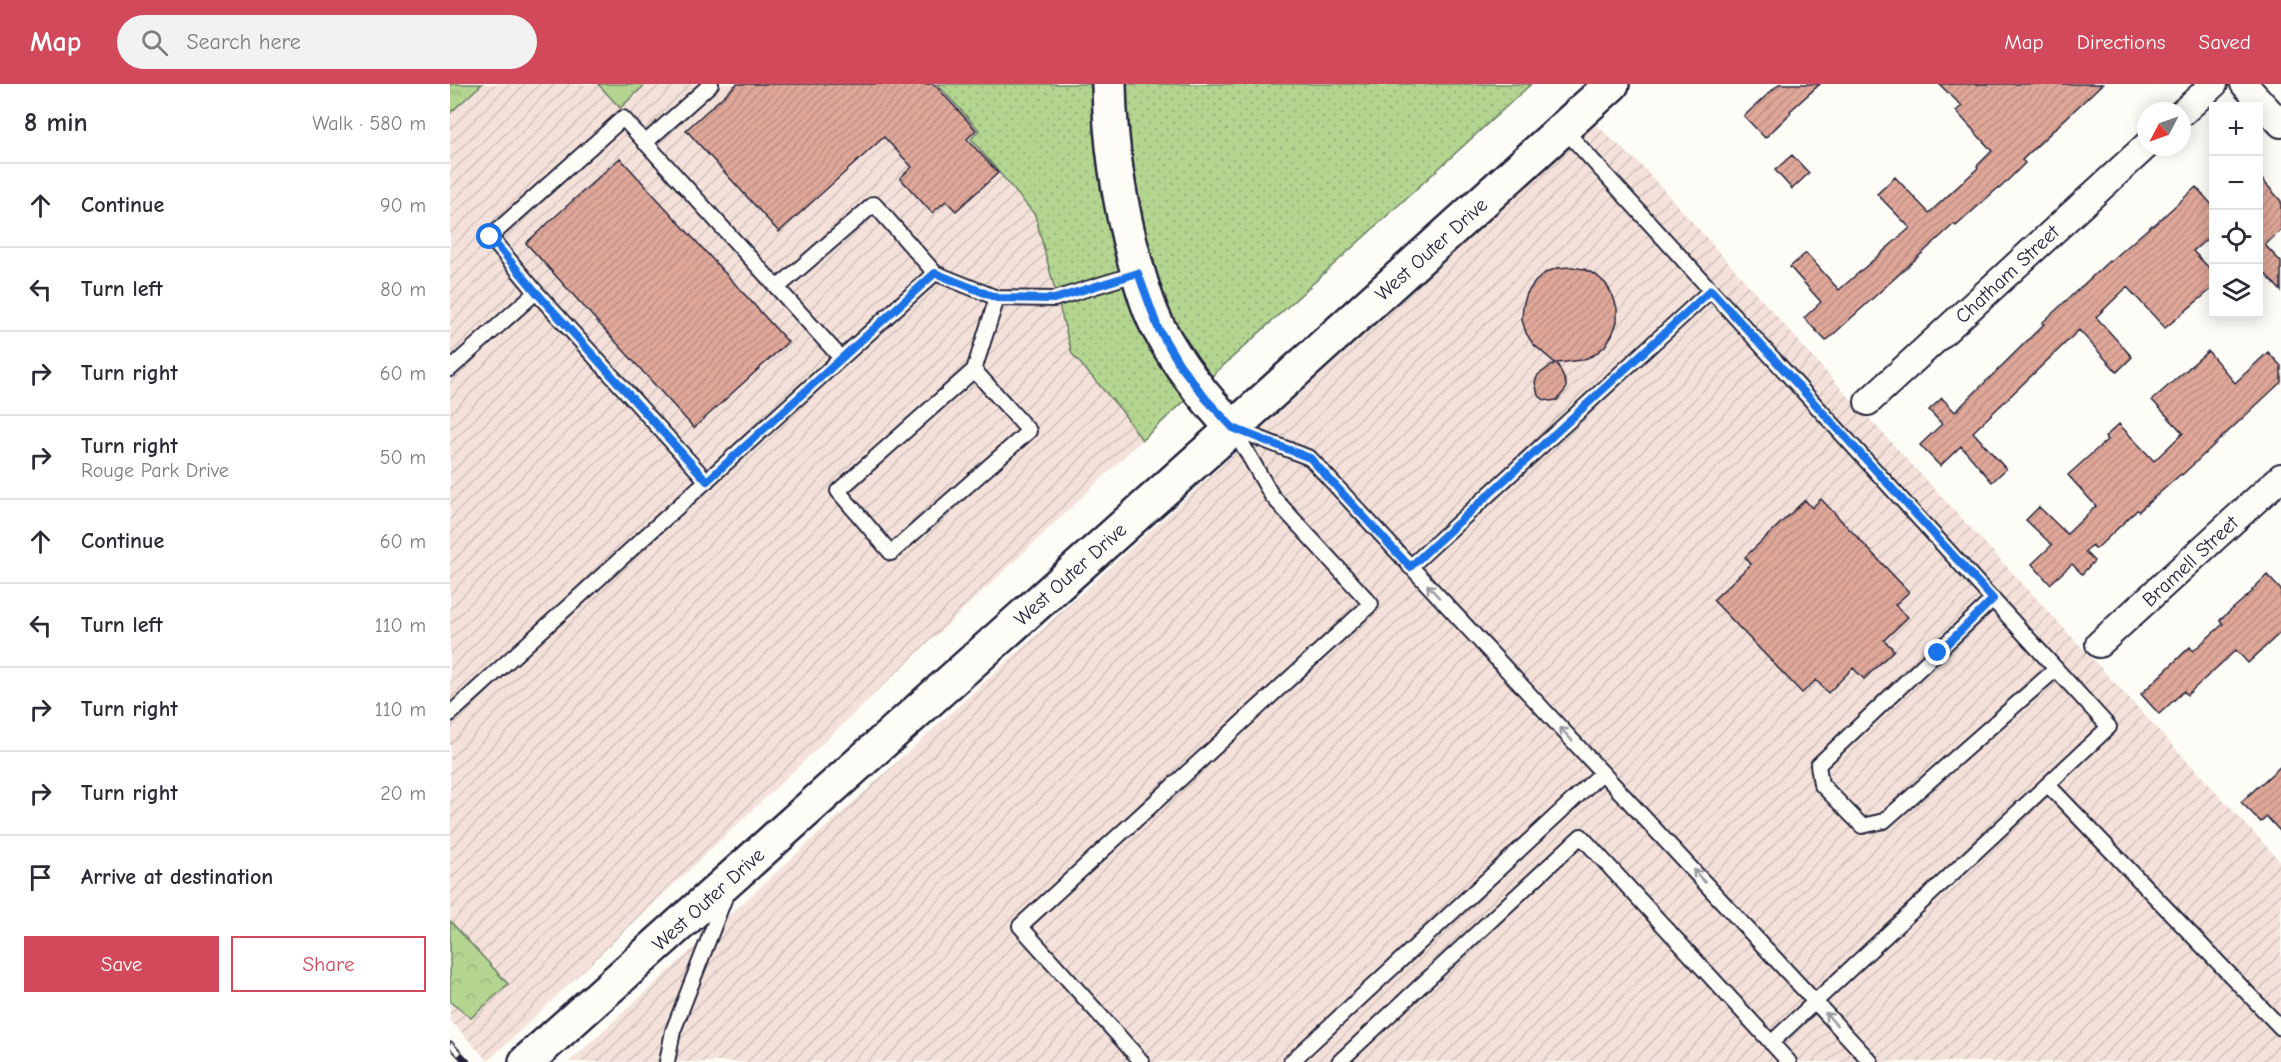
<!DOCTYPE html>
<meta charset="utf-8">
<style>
body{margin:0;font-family:"Comic Neue",sans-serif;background:#f2f2f3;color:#2b2b33}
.controls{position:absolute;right:18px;top:18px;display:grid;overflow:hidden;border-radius:0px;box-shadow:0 3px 15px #0003}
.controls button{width:54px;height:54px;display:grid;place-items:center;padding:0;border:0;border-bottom:2px solid #e1e1e2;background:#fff;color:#2b2b33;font:30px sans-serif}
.compass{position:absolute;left:1687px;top:18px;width:54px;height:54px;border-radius:50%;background:#fff;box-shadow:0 3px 15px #0003;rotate:229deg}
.stop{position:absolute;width:18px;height:18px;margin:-14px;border:4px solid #1a73e8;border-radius:50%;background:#fff}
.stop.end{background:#1a73e8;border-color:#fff;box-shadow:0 2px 6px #0008}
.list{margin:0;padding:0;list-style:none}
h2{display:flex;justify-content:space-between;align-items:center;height:78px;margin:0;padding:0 24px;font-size:26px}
h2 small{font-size:20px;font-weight:400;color:#7c7c81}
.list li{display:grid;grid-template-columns:39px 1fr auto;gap:18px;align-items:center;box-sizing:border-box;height:84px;padding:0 24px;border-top:2px solid #e1e1e2}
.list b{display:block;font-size:22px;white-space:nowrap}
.list p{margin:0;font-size:20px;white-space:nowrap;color:#7c7c81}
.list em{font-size:20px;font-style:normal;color:#7c7c81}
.actions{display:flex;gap:12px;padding:18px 24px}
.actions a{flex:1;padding:14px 0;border:2px solid #d1495b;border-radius:0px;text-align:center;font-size:21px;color:#d1495b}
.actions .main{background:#d1495b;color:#fff}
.icon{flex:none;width:33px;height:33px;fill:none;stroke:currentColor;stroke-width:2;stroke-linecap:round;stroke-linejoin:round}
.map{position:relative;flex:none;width:1831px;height:978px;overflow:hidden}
header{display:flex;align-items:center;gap:36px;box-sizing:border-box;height:84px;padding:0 30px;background:#d1495b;color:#fff}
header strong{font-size:28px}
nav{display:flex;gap:33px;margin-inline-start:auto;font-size:21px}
.search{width:420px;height:54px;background:#f2f2f3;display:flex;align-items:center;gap:15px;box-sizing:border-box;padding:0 21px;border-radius:33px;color:#7c7c81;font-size:22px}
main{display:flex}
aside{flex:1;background:#fff}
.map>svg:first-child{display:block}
.industrial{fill:url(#industrial-furrows)}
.grass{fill:url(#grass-tufts);stroke:#6a7c66;stroke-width:1.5}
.forest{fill:url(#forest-crowns);stroke:#6a7c66;stroke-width:1.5}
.park{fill:url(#park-dots);stroke:#6a7c66;stroke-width:1.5}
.building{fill:url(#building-hatch);stroke:#22223b;stroke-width:1.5}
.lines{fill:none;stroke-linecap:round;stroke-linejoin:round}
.service-casing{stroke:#22223b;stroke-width:18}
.minor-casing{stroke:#22223b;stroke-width:30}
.secondary-casing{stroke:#22223b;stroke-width:38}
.service{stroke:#fdfcf7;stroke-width:14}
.minor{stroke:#fdfcf7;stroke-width:26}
.secondary{stroke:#fdfcf7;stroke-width:33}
.rail-casing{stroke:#22223b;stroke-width:7}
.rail{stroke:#fdfcf7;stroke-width:4.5;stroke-dasharray:14;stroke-linecap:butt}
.oneway{stroke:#9a9aa2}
.route{stroke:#1a73e8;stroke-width:8}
.labels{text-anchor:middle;stroke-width:4.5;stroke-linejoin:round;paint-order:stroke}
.street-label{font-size:20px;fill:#22223b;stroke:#fdfcf7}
</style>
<header>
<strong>Map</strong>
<div class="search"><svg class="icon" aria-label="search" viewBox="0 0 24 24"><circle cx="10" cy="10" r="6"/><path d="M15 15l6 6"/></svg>Search here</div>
<nav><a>Map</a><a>Directions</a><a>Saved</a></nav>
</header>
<main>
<aside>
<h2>8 min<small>Walk · 580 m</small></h2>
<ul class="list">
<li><svg class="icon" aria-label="ahead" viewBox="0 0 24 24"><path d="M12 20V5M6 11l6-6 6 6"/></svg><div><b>Continue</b></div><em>90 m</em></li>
<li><svg class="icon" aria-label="left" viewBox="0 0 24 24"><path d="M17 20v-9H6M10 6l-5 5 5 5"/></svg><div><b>Turn left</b></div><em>80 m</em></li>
<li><svg class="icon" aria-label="right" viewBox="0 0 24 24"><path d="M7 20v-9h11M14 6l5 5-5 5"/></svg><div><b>Turn right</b></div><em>60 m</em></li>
<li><svg class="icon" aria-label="right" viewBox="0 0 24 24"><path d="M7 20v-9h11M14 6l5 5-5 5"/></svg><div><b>Turn right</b><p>Rouge Park Drive</p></div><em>50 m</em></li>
<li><svg class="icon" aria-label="ahead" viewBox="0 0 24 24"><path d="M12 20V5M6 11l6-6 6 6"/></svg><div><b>Continue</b></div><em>60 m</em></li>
<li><svg class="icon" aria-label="left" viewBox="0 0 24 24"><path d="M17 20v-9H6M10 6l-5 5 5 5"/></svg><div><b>Turn left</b></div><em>110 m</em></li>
<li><svg class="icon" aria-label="right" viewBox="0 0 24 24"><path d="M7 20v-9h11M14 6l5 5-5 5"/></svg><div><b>Turn right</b></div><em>110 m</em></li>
<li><svg class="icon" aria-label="right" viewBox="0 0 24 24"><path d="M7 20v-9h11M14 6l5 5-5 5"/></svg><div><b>Turn right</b></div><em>20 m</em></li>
<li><svg class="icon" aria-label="arrive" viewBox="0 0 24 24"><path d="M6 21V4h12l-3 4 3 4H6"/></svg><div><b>Arrive at destination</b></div></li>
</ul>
<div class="actions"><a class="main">Save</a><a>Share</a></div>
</aside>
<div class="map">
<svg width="1831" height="978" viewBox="0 0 1831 978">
<defs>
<pattern id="industrial-furrows" width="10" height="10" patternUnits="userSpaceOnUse" patternTransform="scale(1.5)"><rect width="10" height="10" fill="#f4e2da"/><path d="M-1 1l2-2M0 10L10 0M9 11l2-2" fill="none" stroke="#d1c2bc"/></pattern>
<pattern id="grass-tufts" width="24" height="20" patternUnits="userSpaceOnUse" patternTransform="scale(1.5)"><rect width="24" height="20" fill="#b3d590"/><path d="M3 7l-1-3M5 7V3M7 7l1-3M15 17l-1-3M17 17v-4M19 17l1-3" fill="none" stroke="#9ab77d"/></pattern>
<pattern id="forest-crowns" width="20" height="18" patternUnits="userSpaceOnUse" patternTransform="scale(1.5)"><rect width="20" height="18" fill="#b3d590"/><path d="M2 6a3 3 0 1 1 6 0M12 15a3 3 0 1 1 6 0" fill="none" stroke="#9ab77d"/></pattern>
<pattern id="park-dots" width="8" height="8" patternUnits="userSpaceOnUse" patternTransform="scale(1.5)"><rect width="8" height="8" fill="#b3d590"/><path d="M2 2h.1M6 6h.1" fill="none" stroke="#9ab77d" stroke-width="1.8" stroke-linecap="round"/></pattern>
<pattern id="building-hatch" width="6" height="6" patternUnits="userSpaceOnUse" patternTransform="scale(1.5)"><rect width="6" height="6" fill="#dfa798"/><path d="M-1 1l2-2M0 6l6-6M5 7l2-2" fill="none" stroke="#bf8f84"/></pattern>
</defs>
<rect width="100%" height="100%" fill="#fdfcf7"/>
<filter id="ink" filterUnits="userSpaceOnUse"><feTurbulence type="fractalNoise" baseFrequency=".0167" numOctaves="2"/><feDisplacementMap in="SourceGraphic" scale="12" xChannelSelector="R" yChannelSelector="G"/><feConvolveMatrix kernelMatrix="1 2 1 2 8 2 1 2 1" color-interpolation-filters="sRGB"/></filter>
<g filter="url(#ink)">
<!-- industrial -->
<path class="industrial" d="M32 0H148L170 24 196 0H487L529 46 521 56 585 131 622 270 671 326 692 356 38 977 0 936V29Z
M1145 40 1193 83 1387 300 1831 778V978H119Z"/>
<!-- grass -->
<path class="grass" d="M0 0H32L0 29Z
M148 0H196L170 24Z"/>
<!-- forest -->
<path class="forest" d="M0 837 58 900 21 934 0 918Z"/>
<!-- park -->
<path class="park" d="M487 0H1081L692 356 671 326 622 270 585 131 521 55 529 46Z"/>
<!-- building -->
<path class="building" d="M287 0H484L526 46 517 55 548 89 506 127 496 117 482 129 450 94 462 83 434 53 329 148 236 46Z
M1329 0H1370L1340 27 1341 29 1315 54 1294 32Z
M1489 0H1652L1572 76 1575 79 1549 105 1548 104 1506 142 1504 140 1376 257 1354 234 1371 218 1340 183 1356 169 1389 206 1460 144 1427 110 1445 93 1479 129 1528 84 1527 82 1542 67 1506 27 1512 22Z
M1342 71 1359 89 1342 105 1325 86Z
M170 74 338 258 244 344 76 159Z
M1809 92 1831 117V146L1815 161 1831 178V207L1809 183Z
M1746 103 1764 123V149L1743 167 1764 189V203L1715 244 1677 203 1646 233 1682 273 1667 288 1629 246 1523 348 1556 385 1542 398 1511 362 1490 382 1470 361 1492 340 1479 326 1492 314 1505 328 1594 240 1592 239 1659 177 1660 178 1702 141 1703 142Z
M1121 183 1134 185 1146 191 1156 200 1163 212 1167 224V238L1162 251 1155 262 1144 271 1132 276 1107 279 1116 299V305L1107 316 1100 317 1093 315 1088 311 1085 298 1088 291 1105 279 1083 260 1076 249 1072 236 1073 222 1077 209 1085 198 1095 189 1107 184Z
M1758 267 1785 299 1818 268 1831 282V298L1732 391 1731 390 1689 427 1687 426 1646 465 1642 461 1635 468 1644 477 1632 490 1622 480 1600 500 1582 480 1602 461 1576 436 1589 423 1617 450 1646 422 1618 391 1657 356 1655 353 1669 340 1704 377 1733 349 1702 316Z
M1371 415 1459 508 1445 521 1458 533 1434 556 1444 566 1414 595 1403 584 1378 609 1366 596 1352 609 1263 516 1301 480 1295 473 1355 416 1362 424Z
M1817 491 1831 506V548L1798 579 1786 566 1737 611 1734 607 1709 630 1691 610 1740 563 1743 567 1773 540 1770 536 1803 507 1802 506Z
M1831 682V748L1817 733 1811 738 1791 718Z"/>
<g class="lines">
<defs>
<path id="service" d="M1113 44 1659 643 1321 959
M195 59 261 0
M327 204 424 120 485 189
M86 208 40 153 173 34 391 274
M0 285 86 208 257 397
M524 286 579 347 441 469 388 407 524 286 547 214
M783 344 860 374 1421 978
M960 483 1261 206
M1543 515 1368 681 1371 700 1412 742 1434 737 1606 585
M0 630 485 189 547 214 604 215 688 189
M1598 701 1831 944
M217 978 223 947 277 808
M692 978 570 842 921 520 822 412 783 344
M841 978 1152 689
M889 978 1131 752 1339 978"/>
<path id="minor" d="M1794 0 1831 40
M1732 29 1764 0
M1418 318 1696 62
M1649 560 1831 393"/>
<path id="secondary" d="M659 0C660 63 670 124 687 185 693 205 699 227 709 245 729 282 754 314 783 344
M76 978 783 344 1162 0"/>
</defs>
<!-- service casing -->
<use href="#service" class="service-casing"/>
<!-- minor casing -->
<use href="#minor" class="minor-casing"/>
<!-- secondary casing -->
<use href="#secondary" class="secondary-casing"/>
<!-- service -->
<use href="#service" class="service"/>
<!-- minor -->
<use href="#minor" class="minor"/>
<!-- secondary -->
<use href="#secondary" class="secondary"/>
<defs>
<path id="rail" d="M0 960 17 978"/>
</defs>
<!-- rail casing -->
<use href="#rail" class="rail-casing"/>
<!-- rail -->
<use href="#rail" class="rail"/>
</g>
<!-- one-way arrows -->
<defs><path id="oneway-shaft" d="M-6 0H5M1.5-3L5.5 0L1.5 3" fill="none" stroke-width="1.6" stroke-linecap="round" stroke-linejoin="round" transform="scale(1.5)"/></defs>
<g class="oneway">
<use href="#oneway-shaft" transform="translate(983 507) rotate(-133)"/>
<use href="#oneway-shaft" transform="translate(1116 650) rotate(-133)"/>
<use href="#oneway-shaft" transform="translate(1249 792) rotate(-133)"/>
<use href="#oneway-shaft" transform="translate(1381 935) rotate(-133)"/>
</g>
</g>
<g class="lines" filter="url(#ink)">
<!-- route -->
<path class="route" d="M40 153 86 208 257 397 485 189 547 214 604 215 688 189 708 244 730 281 756 315 783 344 860 374 960 483 1261 206 1543 515 1488 569"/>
</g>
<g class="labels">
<!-- street labels -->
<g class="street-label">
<text transform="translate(981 165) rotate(-42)" y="7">West Outer Drive</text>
<text transform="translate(1557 190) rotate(-43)" y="7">Chatham Street</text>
<text transform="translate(1740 477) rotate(-43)" y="7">Bramell Street</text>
<text transform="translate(620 490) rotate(-42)" y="7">West Outer Drive</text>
<text transform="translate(258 815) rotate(-42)" y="7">West Outer Drive</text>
</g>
</g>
</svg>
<div class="controls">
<button>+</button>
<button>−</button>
<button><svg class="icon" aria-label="locate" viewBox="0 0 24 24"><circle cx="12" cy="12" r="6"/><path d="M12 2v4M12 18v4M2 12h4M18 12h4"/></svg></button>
<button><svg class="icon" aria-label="layers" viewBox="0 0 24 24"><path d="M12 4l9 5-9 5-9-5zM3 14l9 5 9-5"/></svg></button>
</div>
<svg class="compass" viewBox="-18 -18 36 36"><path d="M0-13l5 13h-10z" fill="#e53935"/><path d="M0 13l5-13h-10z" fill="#7c7c81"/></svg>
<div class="stop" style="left:40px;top:153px"></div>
<div class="stop end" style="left:1488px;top:569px"></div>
</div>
</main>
